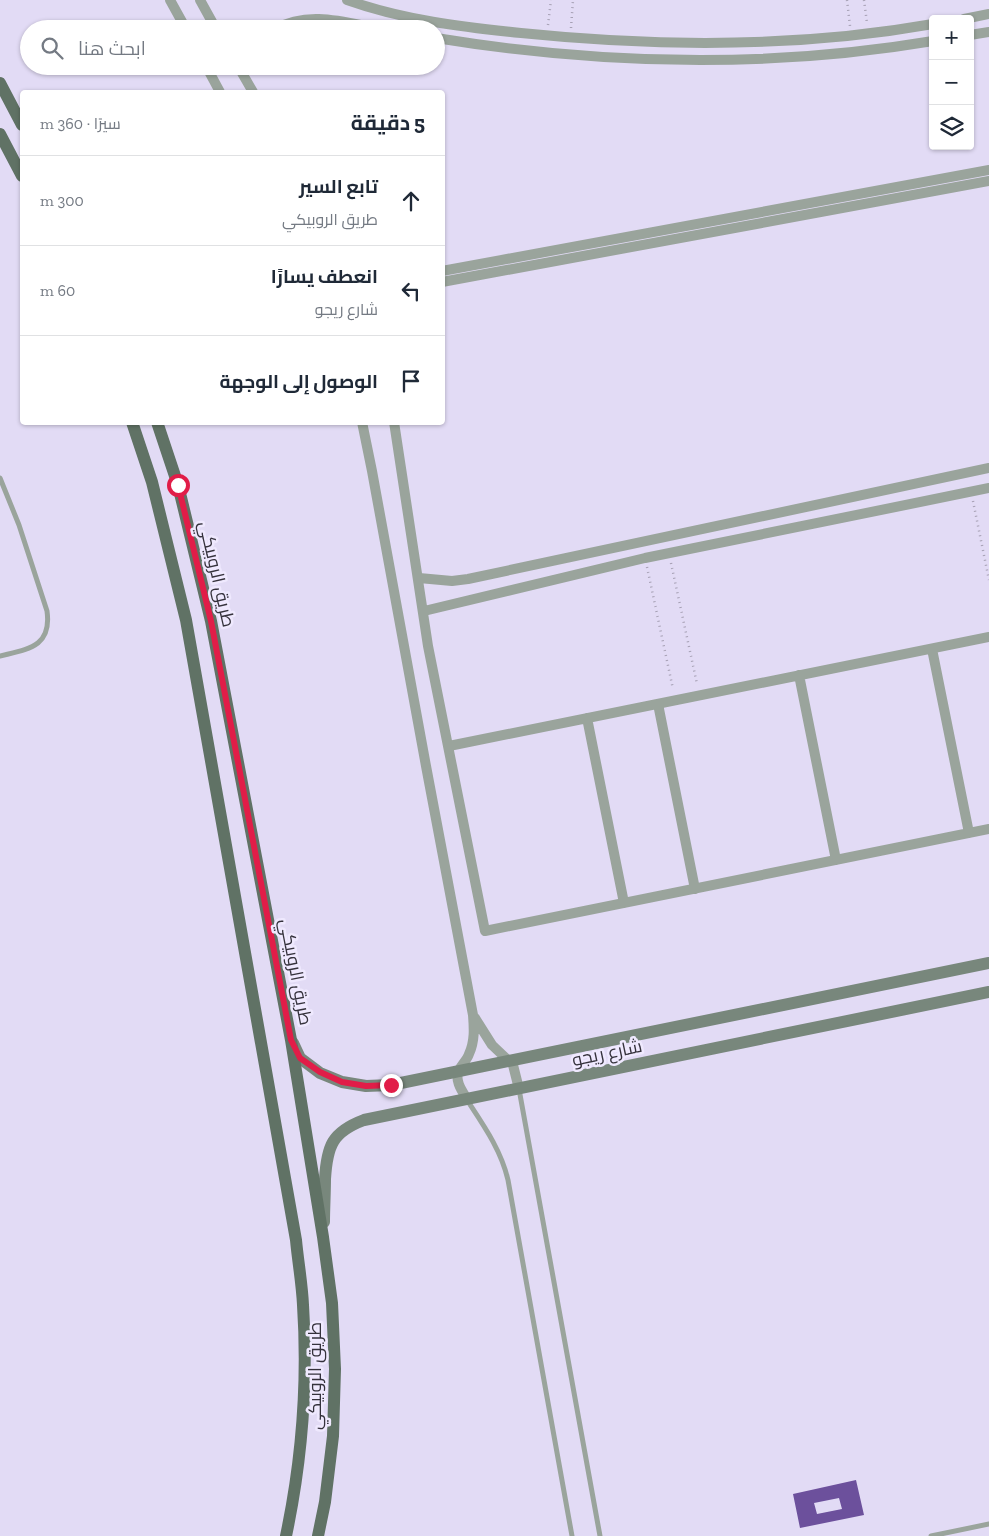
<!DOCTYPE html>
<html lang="ar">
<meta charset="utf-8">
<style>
body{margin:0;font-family:"Zilla Slab",Cairo,serif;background:#f6f6f7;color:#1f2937;direction:rtl}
.controls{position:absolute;right:15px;top:15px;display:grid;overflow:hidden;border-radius:5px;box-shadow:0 1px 4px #0004}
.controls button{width:45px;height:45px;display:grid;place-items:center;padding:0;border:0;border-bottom:1px solid #e0e1e3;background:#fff;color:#1f2937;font:25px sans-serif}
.stop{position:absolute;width:15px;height:15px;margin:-11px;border:4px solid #e11d48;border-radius:50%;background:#fff}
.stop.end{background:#e11d48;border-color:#fff;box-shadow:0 1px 5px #0008}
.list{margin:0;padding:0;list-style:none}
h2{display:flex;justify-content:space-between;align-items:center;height:65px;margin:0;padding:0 20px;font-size:21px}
h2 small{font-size:16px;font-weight:400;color:#747a83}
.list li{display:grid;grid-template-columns:32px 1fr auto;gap:15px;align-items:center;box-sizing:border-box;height:90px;padding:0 20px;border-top:1px solid #e0e1e3}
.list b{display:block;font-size:19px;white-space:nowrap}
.list p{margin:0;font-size:16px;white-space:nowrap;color:#747a83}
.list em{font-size:16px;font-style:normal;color:#747a83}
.icon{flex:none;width:28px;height:28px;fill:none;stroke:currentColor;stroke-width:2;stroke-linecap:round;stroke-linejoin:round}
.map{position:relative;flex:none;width:989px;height:1536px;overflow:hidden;direction:ltr}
.search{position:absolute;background:#fff;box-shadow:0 1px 4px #0004;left:20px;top:20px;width:425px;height:55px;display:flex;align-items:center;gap:12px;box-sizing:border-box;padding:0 18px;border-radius:28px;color:#747a83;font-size:19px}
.panel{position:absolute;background:#fff;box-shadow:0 1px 4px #0004;left:20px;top:90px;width:425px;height:335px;border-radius:5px;direction:rtl}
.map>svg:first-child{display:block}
.building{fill:#6c509c;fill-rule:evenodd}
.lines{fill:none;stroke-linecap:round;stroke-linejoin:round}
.path{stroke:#a7a1b5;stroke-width:2.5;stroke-dasharray:1 4;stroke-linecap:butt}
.service{stroke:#9aa49c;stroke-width:5}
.minor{stroke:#9aa49c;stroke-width:10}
.secondary{stroke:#78877c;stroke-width:12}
.primary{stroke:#607265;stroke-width:12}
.route{stroke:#e11d48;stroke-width:6}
.labels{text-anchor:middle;stroke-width:5;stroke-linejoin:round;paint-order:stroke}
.street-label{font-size:18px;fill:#35323c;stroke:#efe9fe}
</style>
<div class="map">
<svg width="989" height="1536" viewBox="0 0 989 1536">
<rect width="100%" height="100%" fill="#e2dbf5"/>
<!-- building -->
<path class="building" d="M856 1480 864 1515 800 1528 793 1494ZM839 1498 842 1509 817 1514 814 1503Z"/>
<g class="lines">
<!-- path -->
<path class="path" d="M847 0 850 26
M864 0 867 23
M548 25 551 0
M571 28 573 0
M973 501 989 580
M671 563 697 684
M647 567 673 689"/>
<!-- service -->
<path class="service" d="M0 478 19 525 47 611C52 647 28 649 0 656
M519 1089 600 1536
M467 1100C484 1126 501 1150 508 1180L572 1536
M931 1536 989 1524"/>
<!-- minor -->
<path class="minor" d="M170 0 186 29
M200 0 216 29
M347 0C403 20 462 27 521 33 657 47 798 48 933 24
M964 19 989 14
M276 29C308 10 347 23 381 29
M970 35 989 32
M436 38C602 65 767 69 933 41
M206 66 220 92
M238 66 253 92
M442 271 989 170
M442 282 989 181
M362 422 372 471 426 766 473 1015C474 1028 475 1041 469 1054 467 1060 462 1064 459 1070 454 1080 462 1091 467 1099
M394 422 428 646 485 931 989 829
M419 578 452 581 468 579 989 468
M424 611 645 558 989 488
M932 649 969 833
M799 675 836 860
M658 704 695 889
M587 718 624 903
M449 746 989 637
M475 1018 492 1045 513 1065 519 1089"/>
<!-- secondary -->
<path class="secondary" d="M293 1043 300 1058 320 1073 342 1082 366 1086 391 1085 989 963
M324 1222C324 1208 325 1193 325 1179 327 1146 332 1132 364 1120L989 992"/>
<!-- primary -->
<path class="primary" d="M0 83 22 125
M0 134 22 176
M132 422 152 482 186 620 296 1240C298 1262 302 1283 303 1305 308 1382 302 1460 286 1536
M157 422 178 485 211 621 291 1040 323 1237 332 1303 335 1369 333 1436 325 1502 318 1536"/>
</g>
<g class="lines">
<!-- route -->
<path class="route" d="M178 485 211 621 291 1040 300 1058 320 1072 342 1082 366 1086 391 1085"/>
</g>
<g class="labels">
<!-- street labels -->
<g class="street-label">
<text transform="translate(217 574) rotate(77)" y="6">طريق الروبيكي</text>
<text transform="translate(296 972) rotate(79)" y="6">طريق الروبيكي</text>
<text transform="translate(607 1053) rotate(-12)" y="6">شارع ريجو</text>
<text transform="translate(315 1376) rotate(-90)" y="6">طريق الروبيكي</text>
</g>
</g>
</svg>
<div class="controls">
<button>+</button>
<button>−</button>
<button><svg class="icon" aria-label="layers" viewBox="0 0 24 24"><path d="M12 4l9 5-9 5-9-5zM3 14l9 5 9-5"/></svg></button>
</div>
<div class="stop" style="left:178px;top:485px"></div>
<div class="stop end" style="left:391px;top:1085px"></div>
<div class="search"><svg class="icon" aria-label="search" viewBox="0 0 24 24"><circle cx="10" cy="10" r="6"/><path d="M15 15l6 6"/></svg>ابحث هنا</div>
<section class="panel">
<h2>5 دقيقة<small>سيرًا · 360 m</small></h2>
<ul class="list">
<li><svg class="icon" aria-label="ahead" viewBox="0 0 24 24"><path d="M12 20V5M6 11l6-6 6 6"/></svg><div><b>تابع السير</b><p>طريق الروبيكي</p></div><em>300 m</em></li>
<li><svg class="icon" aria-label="left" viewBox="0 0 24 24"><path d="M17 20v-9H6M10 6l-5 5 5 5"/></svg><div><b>انعطف يسارًا</b><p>شارع ريجو</p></div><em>60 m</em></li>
<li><svg class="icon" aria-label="arrive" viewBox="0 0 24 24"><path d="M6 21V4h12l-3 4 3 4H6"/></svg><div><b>الوصول إلى الوجهة</b></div></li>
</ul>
</section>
</div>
